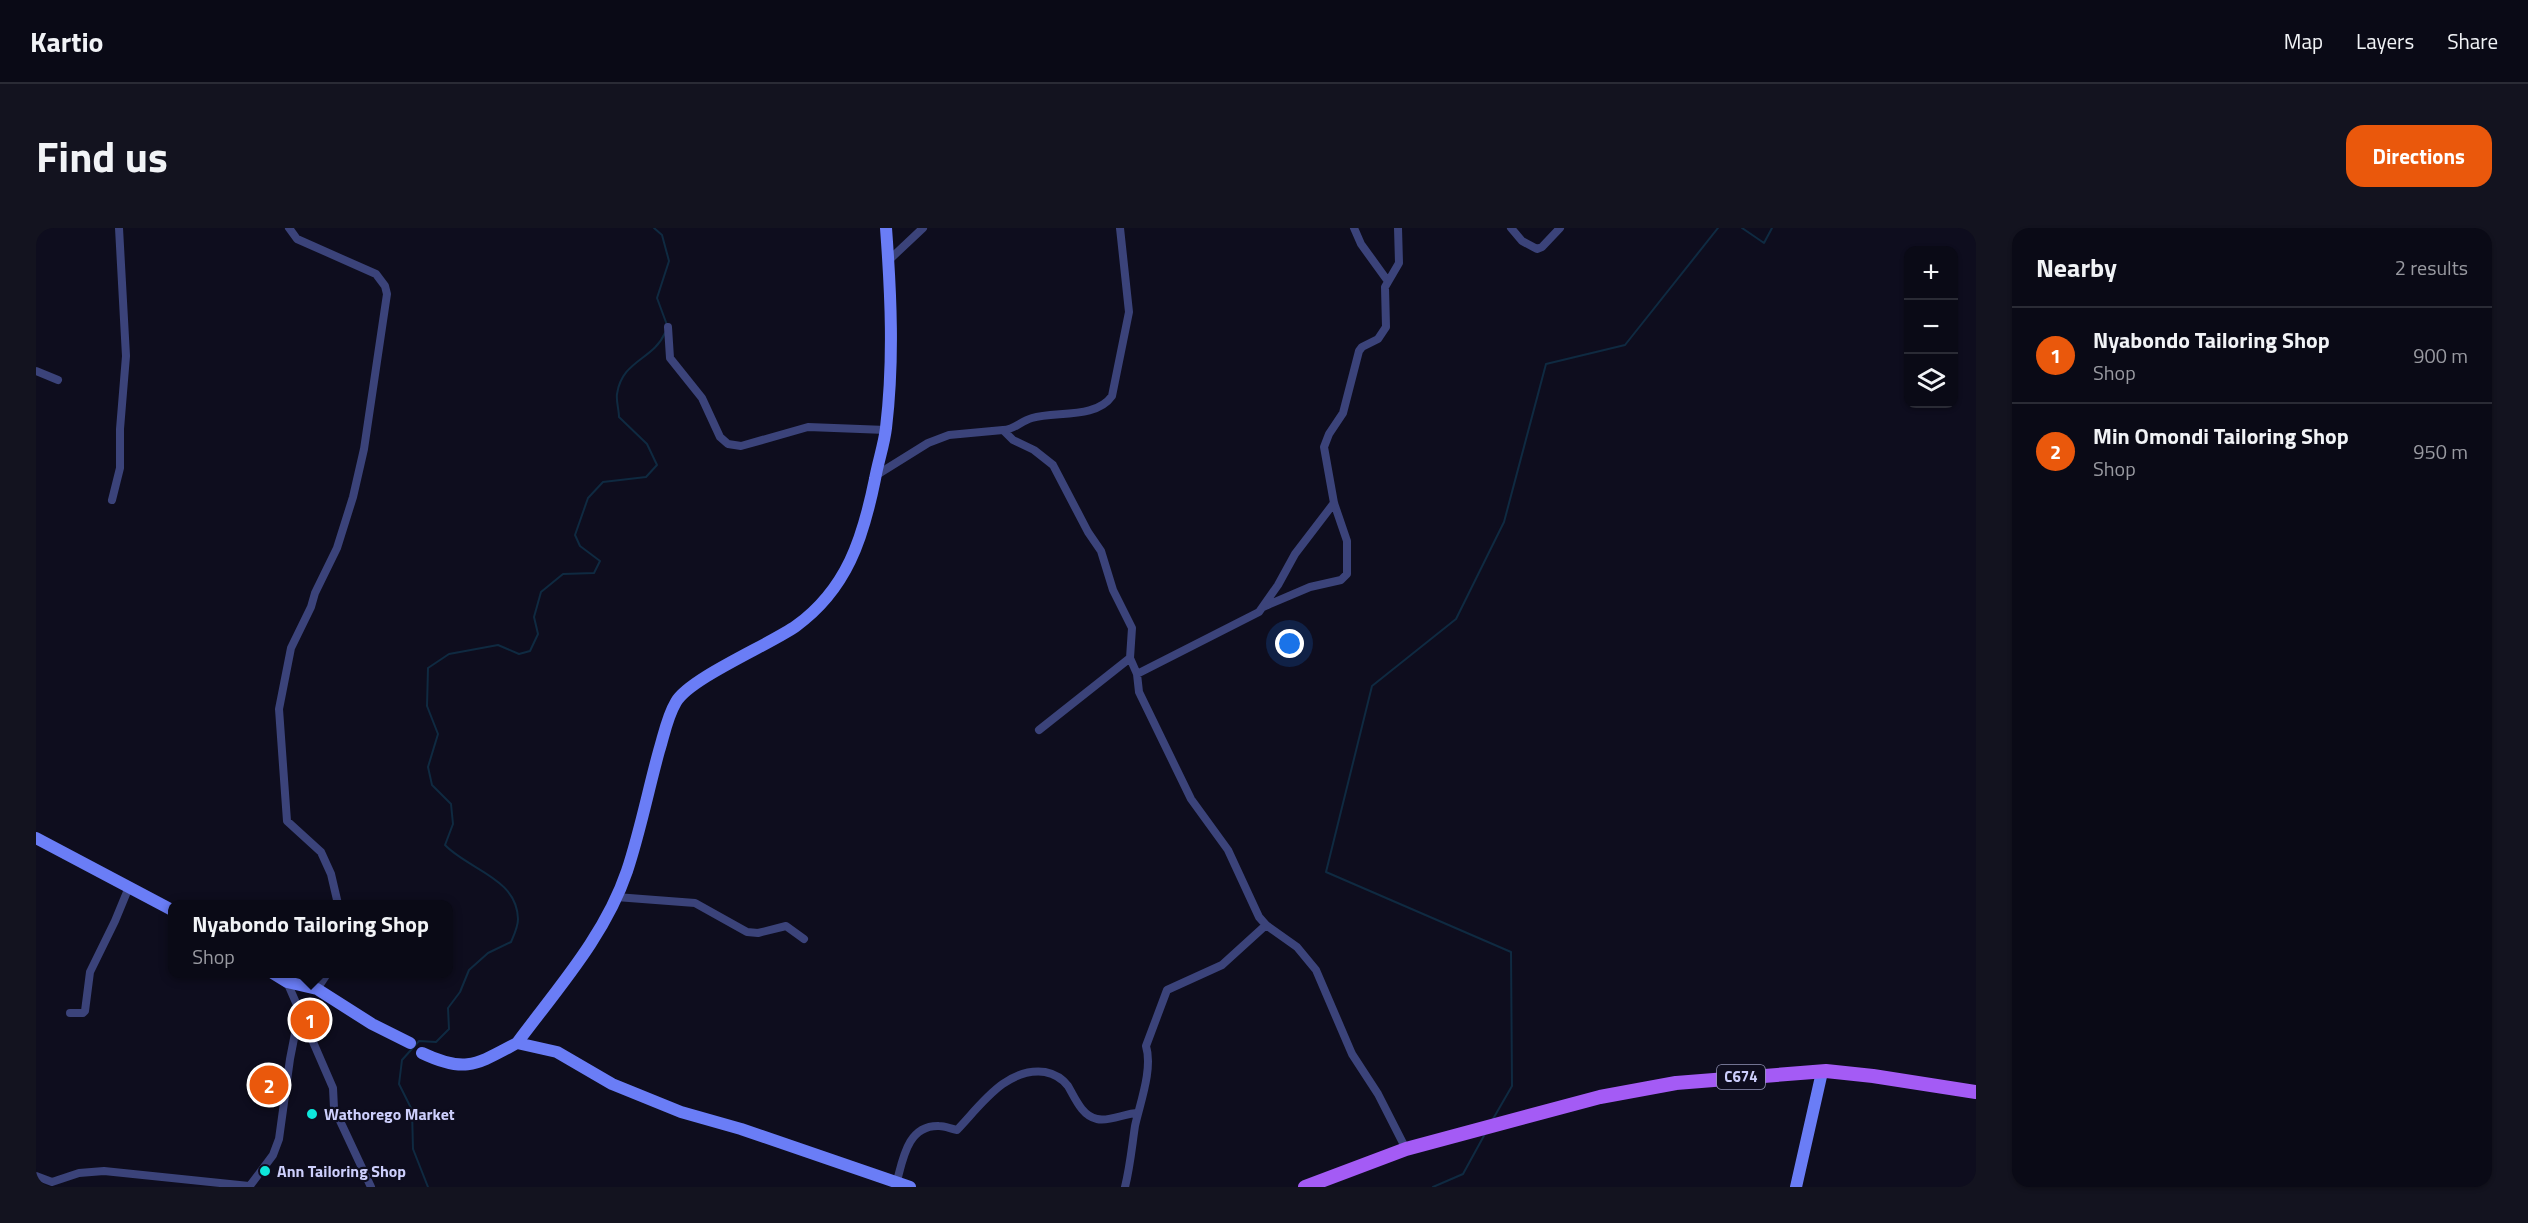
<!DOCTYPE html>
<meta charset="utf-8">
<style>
body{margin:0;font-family:"Titillium Web",sans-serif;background:#13131f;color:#f1f3f6}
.controls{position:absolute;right:18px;top:18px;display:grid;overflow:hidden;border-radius:12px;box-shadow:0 2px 4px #0004}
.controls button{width:54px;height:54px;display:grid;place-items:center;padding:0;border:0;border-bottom:2px solid #2a2b35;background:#0a0a16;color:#f1f3f6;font:30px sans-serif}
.you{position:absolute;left:1254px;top:416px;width:21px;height:21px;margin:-15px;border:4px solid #fff;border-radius:50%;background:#1a73e8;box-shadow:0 0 0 9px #1a73e833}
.badge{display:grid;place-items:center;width:39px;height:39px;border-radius:50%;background:#ea580c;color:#fff;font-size:20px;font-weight:700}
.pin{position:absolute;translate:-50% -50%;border:3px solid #fff;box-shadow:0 2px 6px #0006}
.popup{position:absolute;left:132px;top:672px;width:285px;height:78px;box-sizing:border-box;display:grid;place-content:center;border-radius:12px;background:#0a0a16;filter:drop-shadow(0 2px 4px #0005);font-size:20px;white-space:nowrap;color:#999aa1}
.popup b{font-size:22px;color:#f1f3f6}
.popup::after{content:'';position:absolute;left:50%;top:100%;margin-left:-12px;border:12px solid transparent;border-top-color:#0a0a16}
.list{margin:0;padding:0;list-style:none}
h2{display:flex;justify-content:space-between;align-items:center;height:78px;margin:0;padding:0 24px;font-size:26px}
h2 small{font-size:20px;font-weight:400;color:#999aa1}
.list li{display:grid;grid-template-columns:39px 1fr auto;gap:18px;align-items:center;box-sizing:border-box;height:96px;padding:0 24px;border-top:2px solid #2a2b35}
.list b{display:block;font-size:22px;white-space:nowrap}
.list p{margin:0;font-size:20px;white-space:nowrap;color:#999aa1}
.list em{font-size:20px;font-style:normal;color:#999aa1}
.icon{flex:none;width:33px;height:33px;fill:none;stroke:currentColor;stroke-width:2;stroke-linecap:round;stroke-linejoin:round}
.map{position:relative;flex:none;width:1940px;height:959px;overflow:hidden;border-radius:18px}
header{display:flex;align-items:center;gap:36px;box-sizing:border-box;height:84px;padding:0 30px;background:#0a0a16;border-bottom:2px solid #2a2b35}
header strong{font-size:28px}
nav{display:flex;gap:33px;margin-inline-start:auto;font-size:21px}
.intro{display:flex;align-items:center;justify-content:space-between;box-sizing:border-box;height:144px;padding:0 36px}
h1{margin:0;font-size:42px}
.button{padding:15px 27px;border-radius:18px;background:#ea580c;color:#fff;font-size:21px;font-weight:700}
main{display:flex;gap:36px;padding:0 36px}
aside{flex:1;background:#0a0a16;border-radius:18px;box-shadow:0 2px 4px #0004}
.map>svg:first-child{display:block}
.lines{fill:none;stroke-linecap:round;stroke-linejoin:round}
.stream{stroke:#0f2a41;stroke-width:2}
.street{stroke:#3b437a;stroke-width:8}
.secondary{stroke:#6a7df6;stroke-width:12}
.primary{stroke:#a45bf5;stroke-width:14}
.poi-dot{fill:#0ee7db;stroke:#0e0d1e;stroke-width:2}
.labels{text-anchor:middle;stroke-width:4.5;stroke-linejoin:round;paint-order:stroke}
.shield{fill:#0e0d1e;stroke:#9495b9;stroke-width:1.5}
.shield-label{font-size:15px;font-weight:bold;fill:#cdcffc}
.poi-label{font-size:16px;font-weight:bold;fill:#cdcffc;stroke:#0e0d1e;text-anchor:start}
</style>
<header>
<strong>Kartio</strong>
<nav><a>Map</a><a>Layers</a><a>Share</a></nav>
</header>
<div class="intro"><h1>Find us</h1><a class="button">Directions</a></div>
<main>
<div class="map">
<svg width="1940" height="959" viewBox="0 0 1940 959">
<rect width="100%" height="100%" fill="#0e0d1e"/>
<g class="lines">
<!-- stream -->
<path class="stream" d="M618 0 626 7 633 33 621 70 631 97
M1706 0 1728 15 1736 0
M1457 891 1476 858 1475 724 1290 644 1336 458 1420 391 1468 294 1510 136 1589 117 1682 0
M392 959 377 921 376 882 363 856 366 832 383 813 400 814 413 801 412 780 424 764 433 742 452 725 475 714C478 707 482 699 482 691 481 650 433 642 409 617L417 596 415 576 396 557 392 539 402 506 391 478 392 440 413 426 462 417 483 426 494 423 502 406 498 389 505 364 527 346 558 345 564 333 544 318 539 307 552 270 567 254 610 249 621 237 611 216 583 189C583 182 580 173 581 166 586 132 617 132 629 105
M1397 959 1427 946 1450 904"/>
<!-- street -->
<path class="street" d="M253 0 261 11 340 46 349 58 351 66 328 221 317 269 301 320 279 365 275 379 255 420 243 481 251 593 285 624 295 646 302 676
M1318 0 1325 16 1351 52
M1475 0 1486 13 1501 21 1506 19 1524 0
M852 33 887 0
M632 99 634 130 666 170 684 209 692 216 705 218 772 199 850 202
M0 143 22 152
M967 202C978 202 985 193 996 190 1020 183 1060 191 1076 168L1093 84 1084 0
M839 248 892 215 913 207 967 202 977 212 998 222 1017 237 1052 304 1065 323 1077 362 1096 400 1094 430 1101 446 1103 464 1155 571 1192 622 1223 689 1230 697 1261 719 1280 742 1316 826 1342 866 1370 921
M76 272 84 240V201L90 128 83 0
M1227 379 1274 359 1305 352 1311 346V313L1298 275 1288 219 1293 206 1307 185 1323 123 1326 119 1342 111 1350 99 1349 59 1363 35 1362 0
M1101 446 1223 384 1242 357 1259 326 1298 275
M1003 502 1094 430
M580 669 659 675 711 704 722 705 750 698 768 711
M251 754 297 860 298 880 335 959
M281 761 291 746
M34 785H47L49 783 54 744 79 693 93 659
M0 948 16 954 43 945 68 943 213 958
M861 953C867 930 872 897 903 898 909 898 915 901 921 902 945 877 970 839 1009 844 1019 846 1026 850 1032 858 1039 870 1046 888 1061 891 1074 894 1089 885 1102 885
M213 959 237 927 243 911 254 831 263 785
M1089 959C1094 939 1096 918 1099 898 1104 875 1117 841 1110 818L1131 762 1186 737 1230 697"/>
<!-- secondary -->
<path class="secondary" d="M0 610 136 682
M238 746 251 754 281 761 336 796 374 815
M481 815C521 761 569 708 591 643 604 604 612 563 623 523 628 507 631 489 640 474 654 450 733 417 760 398 811 361 827 310 839 251 842 234 848 217 850 200 858 133 855 67 850 0
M386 825C430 846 441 836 481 815L521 824 576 856 645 884 705 901 874 959
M1760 959 1786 844"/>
<!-- primary -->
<path class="primary" d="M1269 959 1370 921 1564 869 1640 855 1790 843 1837 848 1940 864"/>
</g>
<!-- markers -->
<g class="poi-dot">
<circle cx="276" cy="886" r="6"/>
<circle cx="229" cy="943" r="6"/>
</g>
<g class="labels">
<!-- shield labels -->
<rect class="shield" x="1681" y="837" width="48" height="24" rx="4.5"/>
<g class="shield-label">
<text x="1705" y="854">C674</text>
</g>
<!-- poi labels -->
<g class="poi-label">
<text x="288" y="892">Wathorego Market</text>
<text x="241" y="949">Ann Tailoring Shop</text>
</g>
</g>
</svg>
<div class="controls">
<button>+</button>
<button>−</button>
<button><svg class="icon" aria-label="layers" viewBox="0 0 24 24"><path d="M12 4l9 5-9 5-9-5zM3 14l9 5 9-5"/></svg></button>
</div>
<div class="you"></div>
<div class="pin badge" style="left:274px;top:792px">1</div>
<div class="popup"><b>Nyabondo Tailoring Shop</b>Shop</div>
<div class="pin badge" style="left:233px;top:857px">2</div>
</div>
<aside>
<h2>Nearby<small>2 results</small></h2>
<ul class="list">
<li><span class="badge">1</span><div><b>Nyabondo Tailoring Shop</b><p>Shop</p></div><em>900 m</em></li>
<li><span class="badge">2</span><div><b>Min Omondi Tailoring Shop</b><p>Shop</p></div><em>950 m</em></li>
</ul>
</aside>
</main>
